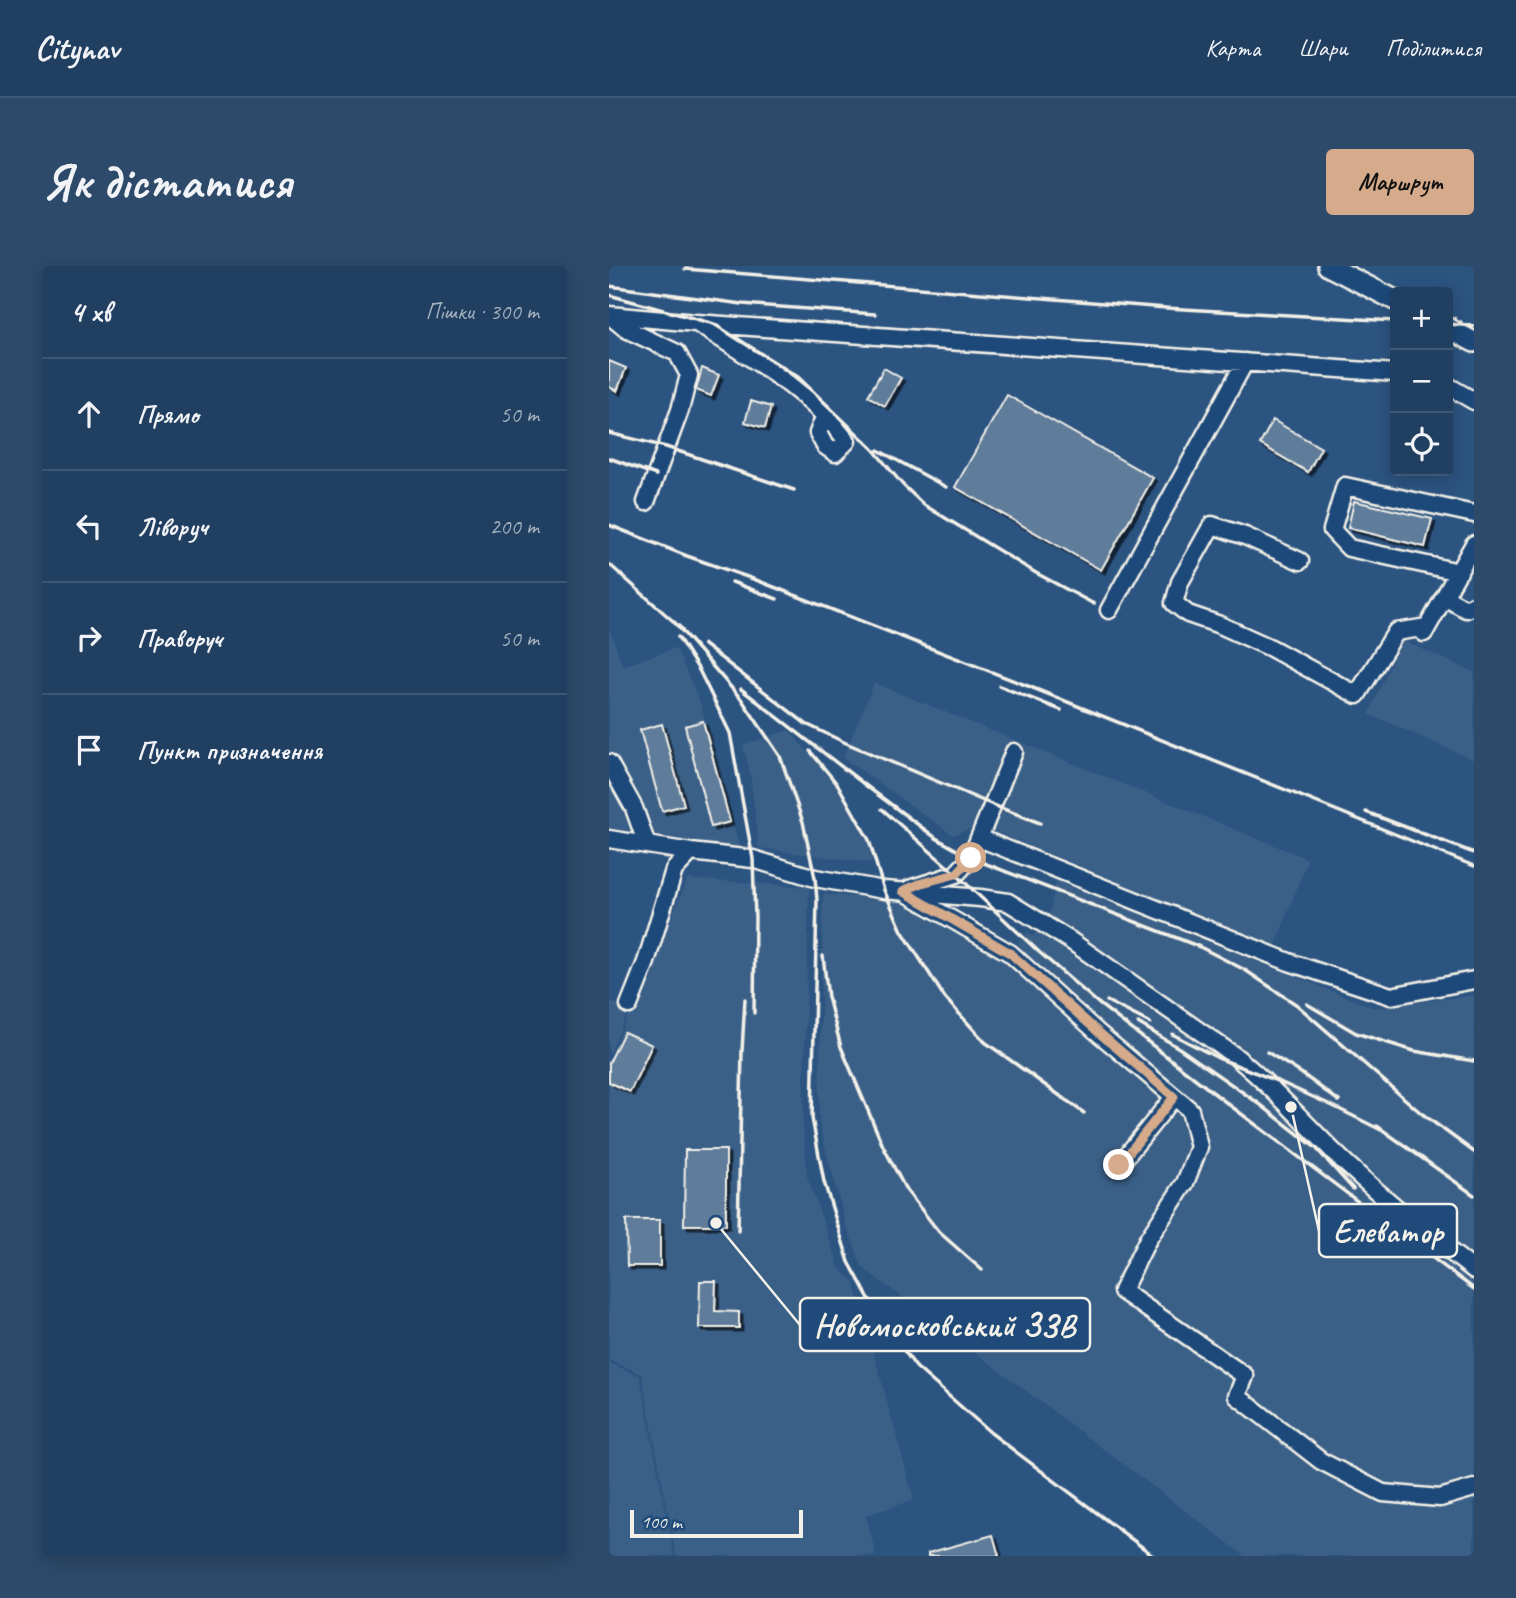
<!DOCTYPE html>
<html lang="uk">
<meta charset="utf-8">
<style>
body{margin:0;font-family:Caveat,sans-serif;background:#2d4a6a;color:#f1f3f6}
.controls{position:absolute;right:21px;top:21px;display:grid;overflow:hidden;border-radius:7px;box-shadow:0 4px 18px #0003}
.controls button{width:63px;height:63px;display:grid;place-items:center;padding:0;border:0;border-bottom:2px solid #3e5876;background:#213f61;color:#f1f3f6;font:35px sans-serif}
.scale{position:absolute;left:21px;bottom:18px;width:173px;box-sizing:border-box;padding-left:7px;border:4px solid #f4f1e8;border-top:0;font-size:19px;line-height:24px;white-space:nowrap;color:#f4f1e8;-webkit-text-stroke:5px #1f4a7a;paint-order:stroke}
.stop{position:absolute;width:21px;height:21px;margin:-16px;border:5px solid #d6ab8b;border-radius:50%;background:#fff}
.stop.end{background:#d6ab8b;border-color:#fff;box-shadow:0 2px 7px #0008}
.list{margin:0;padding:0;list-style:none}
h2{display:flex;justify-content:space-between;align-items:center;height:91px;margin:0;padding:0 28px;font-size:30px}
h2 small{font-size:23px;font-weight:400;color:#a2afbd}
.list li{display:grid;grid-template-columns:46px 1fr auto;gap:21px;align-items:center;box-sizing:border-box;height:112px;padding:0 28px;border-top:2px solid #3e5876}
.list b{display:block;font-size:26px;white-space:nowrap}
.list em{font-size:23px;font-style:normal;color:#a2afbd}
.icon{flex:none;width:38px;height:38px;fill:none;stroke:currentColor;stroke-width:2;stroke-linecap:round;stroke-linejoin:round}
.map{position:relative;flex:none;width:865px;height:1290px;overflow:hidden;border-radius:7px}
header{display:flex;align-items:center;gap:42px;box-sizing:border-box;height:98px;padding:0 35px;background:#213f61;border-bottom:2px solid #3e5876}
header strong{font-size:33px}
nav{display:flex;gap:38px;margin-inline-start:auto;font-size:24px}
.intro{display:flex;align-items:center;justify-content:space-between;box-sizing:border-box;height:168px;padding:0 42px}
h1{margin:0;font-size:49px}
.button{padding:18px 32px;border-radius:7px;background:#d6ab8b;color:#111;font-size:24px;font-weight:700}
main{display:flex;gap:42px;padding:0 42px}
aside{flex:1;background:#213f61;border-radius:7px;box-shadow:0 4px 18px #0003}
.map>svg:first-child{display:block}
.built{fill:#3b6088}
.building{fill:#5e7b9a;stroke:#f4f1e8;stroke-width:2;filter:url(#shadow)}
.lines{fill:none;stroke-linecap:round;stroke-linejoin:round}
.minor-casing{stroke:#f4f1e8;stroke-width:21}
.major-casing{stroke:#f4f1e8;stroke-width:24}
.minor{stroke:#1f4a7a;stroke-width:16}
.major{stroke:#1f4a7a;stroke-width:19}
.rail{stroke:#f4f1e8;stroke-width:3.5}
.path-bridge{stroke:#f4f1e8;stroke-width:2;stroke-dasharray:2 5;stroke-linecap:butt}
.route{stroke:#d6ab8b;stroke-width:9}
.leader{fill:none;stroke:#f4f1e8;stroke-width:2.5}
.callout-dot{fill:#f4f1e8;stroke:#1f4a7a;stroke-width:2.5}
.callout{fill:#1f4a7a;stroke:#f4f1e8;stroke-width:2.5}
.callout-label{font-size:32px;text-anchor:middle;font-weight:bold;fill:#f4f1e8}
</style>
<header>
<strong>Citynav</strong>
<nav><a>Карта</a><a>Шари</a><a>Поділитися</a></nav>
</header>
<div class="intro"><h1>Як дістатися</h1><a class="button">Маршрут</a></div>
<main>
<aside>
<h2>4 хв<small>Пішки · 300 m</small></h2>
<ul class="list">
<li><svg class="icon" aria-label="ahead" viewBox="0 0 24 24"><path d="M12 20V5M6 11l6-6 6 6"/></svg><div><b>Прямо</b></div><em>50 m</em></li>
<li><svg class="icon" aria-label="left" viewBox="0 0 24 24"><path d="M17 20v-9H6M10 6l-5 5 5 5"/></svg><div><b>Ліворуч</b></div><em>200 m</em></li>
<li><svg class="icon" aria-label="right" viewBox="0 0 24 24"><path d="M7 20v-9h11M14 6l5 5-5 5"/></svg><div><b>Праворуч</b></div><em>50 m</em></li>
<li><svg class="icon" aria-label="arrive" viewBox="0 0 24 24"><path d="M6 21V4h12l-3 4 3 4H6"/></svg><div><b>Пункт призначення</b></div></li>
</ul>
</aside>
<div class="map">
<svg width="865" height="1290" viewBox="0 0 865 1290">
<defs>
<filter id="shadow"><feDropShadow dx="3.5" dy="3.5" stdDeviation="0" flood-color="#0009"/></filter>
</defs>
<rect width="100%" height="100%" fill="#2c5481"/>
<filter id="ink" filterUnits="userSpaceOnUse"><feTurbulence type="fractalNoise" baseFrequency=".0143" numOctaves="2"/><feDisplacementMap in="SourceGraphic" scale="14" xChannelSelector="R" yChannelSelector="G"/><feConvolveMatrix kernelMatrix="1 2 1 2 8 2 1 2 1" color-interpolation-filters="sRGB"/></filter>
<g filter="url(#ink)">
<!-- built -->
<path class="built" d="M0 363 14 400 67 382 92 440 109 498 131 584 0 562Z
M792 374 865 406V494L760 448Z
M265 417 699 593 666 680 370 559 344 569 234 492Z
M180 464 224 516 243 547 259 578 263 597 150 582 141 506 134 479Z
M79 613 200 621 194 860 198 911 231 1003 245 1015 305 1234 257 1249 267 1290H67L33 1108 0 1094V794Z
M447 615 765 742 865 729V1290H636L253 1001 236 955 210 858 214 628 293 635 408 701 410 677 419 666 424 670 440 650Z
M0 735 20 743 0 790Z
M0 1097 31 1110 65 1290H0Z"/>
<!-- building -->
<path class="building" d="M0 95 17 102 8 125 0 121Z
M93 102 110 109 102 130 87 124Z
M275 102 292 112 276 140 259 130Z
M398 129 544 212 492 304 346 221Z
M142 135 162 141 156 162 136 156Z
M664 154 712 182 699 206 651 178Z
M745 235 823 253 816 281 739 262Z
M94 455 121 556 102 561 76 460Z
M53 458 75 539 53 545 31 464Z
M15 766 43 779 21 826 0 816V797Z
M76 884H117V959H75Z
M17 954H51V1000H18Z
M91 1015H107L106 1045 130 1046V1062H90Z
M384 1269 390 1290H319V1287Z"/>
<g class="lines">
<defs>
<path id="minor" d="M0 49 87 57 786 107
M0 49 17 63 68 87 80 109 71 144 37 236
M89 58C143 93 199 124 238 175L226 187 216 180 209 167 216 149
M839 120 865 135
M691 295 636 270 603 259 571 316 565 337 579 348 611 359 662 382 748 429 787 366 818 361
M850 306 740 282 723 264 736 220 865 248
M835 331 857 343 865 339
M500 344 636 96
M815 367 865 278
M0 497 25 542 38 579
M370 572 680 696 782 730 865 714
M0 573 82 586 144 593 206 612 275 624 371 632 399 636 462 675 626 790C662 819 693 854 726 887 769 929 817 967 865 1004
M300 623 347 608 362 592 405 486
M294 625 401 687 487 765 581 844 590 881 576 917 539 973 513 1025 636 1110 628 1130 712 1195 774 1227 831 1232 865 1222
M20 739 37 696 65 604 82 586
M510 899 565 831"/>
<path id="major" d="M719 0 786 34
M839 62 865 76"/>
</defs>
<!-- minor casing -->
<use href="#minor" class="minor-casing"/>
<!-- major casing -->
<use href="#major" class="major-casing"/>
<!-- minor -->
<use href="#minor" class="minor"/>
<!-- major -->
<use href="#major" class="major"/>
<!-- rail -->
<path class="rail" d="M76 3 557 42 786 55
M0 20 133 38 266 48
M0 29 105 58 189 111 264 183 293 218 315 239 427 307 485 338
M839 58 865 60
M0 167 57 181 185 224
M269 184 337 221
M0 192 47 209
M0 259 78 290 147 314 424 422 865 600
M0 298 73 363
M123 316 168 333
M66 357 133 434 171 490 194 556 206 612 208 634 203 852 215 916 240 996 269 1049 307 1101 382 1167 545 1290
M69 371 90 404 121 467 144 593 146 652 145 747
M94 378 197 458 237 477 384 539 431 557
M390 420 452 444
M132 423 264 525 327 572 362 592 591 681 636 704 688 739 812 847 865 886
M201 485 229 519 260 574 275 624 293 665 336 732 376 776 475 847
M273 543 347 608 430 686 489 737 606 828 865 1023
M757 546 865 587
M214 690 219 731 232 781 274 880 297 924 330 966 373 1004
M498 735 541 757
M698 738 747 767 805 785 865 795
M529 757 570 782 652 839 707 882 744 923
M563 768 609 792 673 817 724 840 776 866
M658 786 692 807 730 835
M768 860 865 929
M129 965 133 785 136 733"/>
<!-- path-bridge -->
<path class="path-bridge" d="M839 48 865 62"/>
</g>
</g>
<g class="lines" filter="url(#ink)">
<!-- route -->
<path class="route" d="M362 592 347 608 313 617 294 625 401 687 488 765 565 831 510 899"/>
</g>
<!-- callouts -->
<path class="leader" d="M682 841L710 965M107 957L191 1059"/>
<g class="callout-dot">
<circle cx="682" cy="841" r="7"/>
<circle cx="107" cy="957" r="7"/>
</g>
<g class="callout">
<rect x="710" y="938" width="138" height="53" rx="7"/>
<rect x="191" y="1032" width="290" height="53" rx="7"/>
</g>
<g class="callout-label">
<text x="779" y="976">Елеватор</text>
<text x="336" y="1070">Новомосковський ЗЗВ</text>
</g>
</svg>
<div class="controls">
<button>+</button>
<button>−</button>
<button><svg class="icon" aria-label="locate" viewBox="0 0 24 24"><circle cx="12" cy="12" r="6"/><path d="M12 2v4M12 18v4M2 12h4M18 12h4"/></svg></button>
</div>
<div class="scale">100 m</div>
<div class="stop" style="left:362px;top:592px"></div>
<div class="stop end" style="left:510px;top:899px"></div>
</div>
</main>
